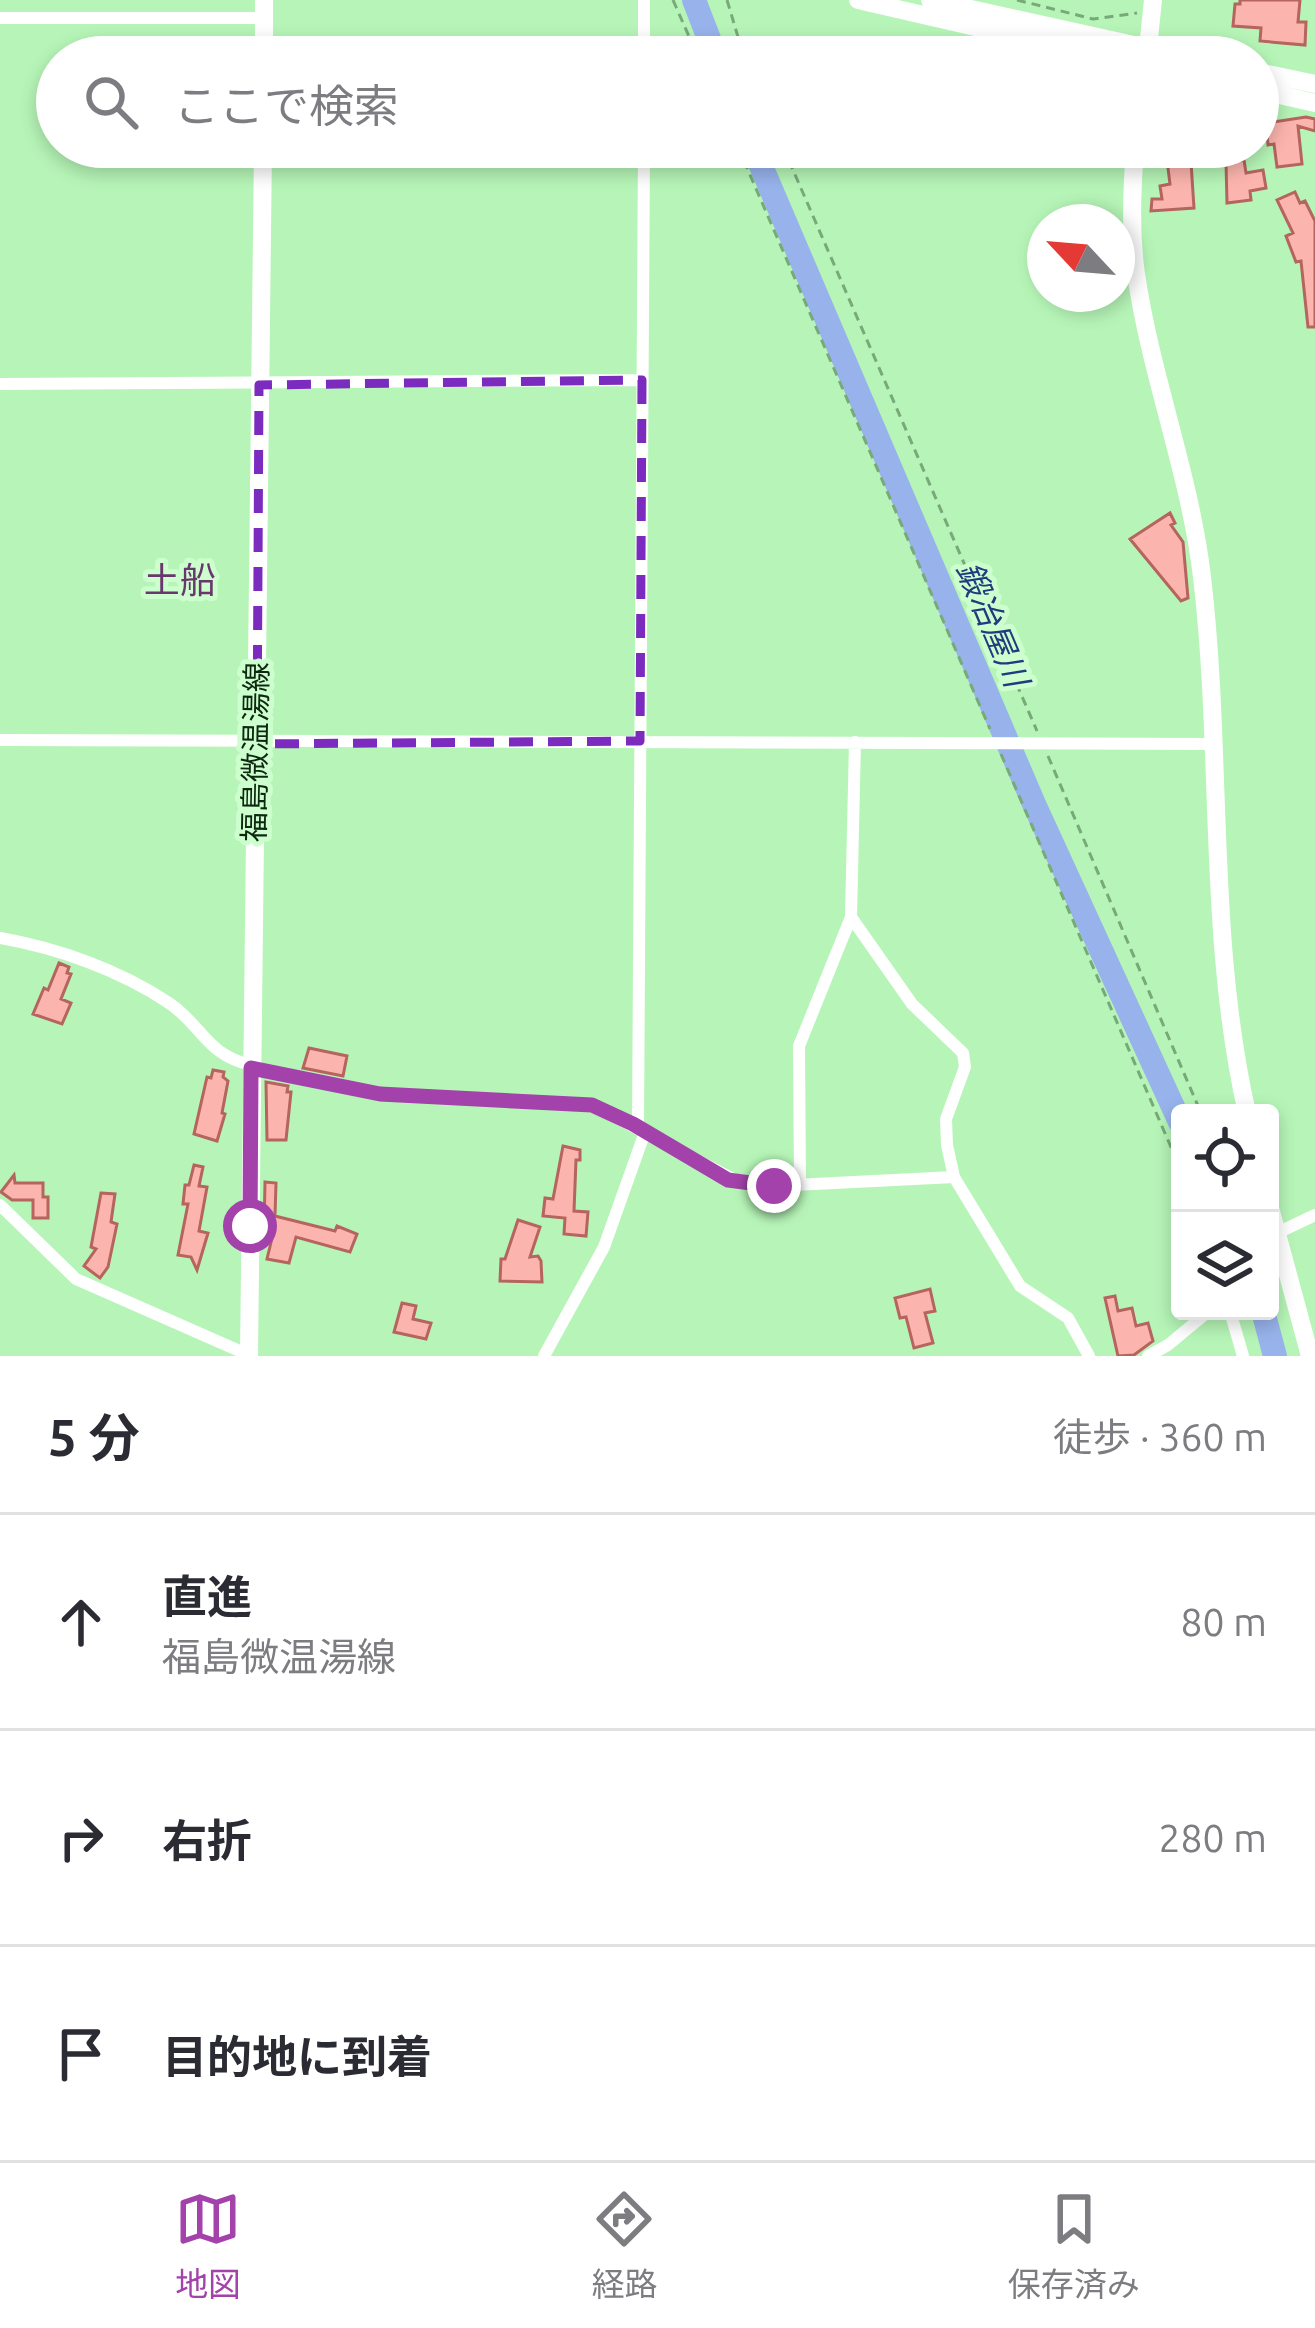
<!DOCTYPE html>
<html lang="ja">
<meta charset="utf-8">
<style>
body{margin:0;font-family:Ubuntu,"Noto Sans JP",sans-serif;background:#f2f2f3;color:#2b2b33}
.controls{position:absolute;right:36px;bottom:36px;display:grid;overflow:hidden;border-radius:12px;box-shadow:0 6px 18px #0003}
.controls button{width:108px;height:108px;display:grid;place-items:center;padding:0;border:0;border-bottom:3px solid #e1e1e2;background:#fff;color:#2b2b33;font:60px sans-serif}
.compass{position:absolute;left:1027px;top:204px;width:108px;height:108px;border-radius:50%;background:#fff;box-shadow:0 6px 18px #0003;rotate:296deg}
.stop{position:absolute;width:36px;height:36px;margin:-27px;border:9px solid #a342aa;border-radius:50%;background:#fff}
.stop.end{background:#a342aa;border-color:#fff;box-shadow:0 3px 12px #0008}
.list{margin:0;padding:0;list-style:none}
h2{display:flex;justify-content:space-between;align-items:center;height:156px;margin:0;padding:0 48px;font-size:51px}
h2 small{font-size:39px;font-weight:400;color:#7c7c81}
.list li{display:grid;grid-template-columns:78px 1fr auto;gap:36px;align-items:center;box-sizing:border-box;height:216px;padding:0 48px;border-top:3px solid #e1e1e2}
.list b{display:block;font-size:45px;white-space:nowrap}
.list p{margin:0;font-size:39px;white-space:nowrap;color:#7c7c81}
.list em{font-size:39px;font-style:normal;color:#7c7c81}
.icon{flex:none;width:66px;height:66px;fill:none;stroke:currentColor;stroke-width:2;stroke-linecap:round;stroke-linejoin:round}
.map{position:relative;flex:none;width:1315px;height:1356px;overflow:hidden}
.search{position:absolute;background:#fff;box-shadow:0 6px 18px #0003;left:36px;right:36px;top:36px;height:132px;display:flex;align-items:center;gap:30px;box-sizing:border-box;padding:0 42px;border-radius:66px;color:#7c7c81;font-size:45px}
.sheet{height:804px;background:#fff}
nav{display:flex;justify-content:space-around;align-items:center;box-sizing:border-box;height:168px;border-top:3px solid #e1e1e2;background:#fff;font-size:33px;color:#7c7c81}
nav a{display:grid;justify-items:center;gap:6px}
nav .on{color:#a342aa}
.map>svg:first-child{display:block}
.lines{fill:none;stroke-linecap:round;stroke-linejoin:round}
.river{stroke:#98b3ec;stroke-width:24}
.building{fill:#fcb5ae;stroke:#b5645e;stroke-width:3}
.path{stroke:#78a979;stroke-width:3;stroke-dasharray:9 6;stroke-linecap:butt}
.street{stroke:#fff;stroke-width:12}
.secondary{stroke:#fff;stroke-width:18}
.primary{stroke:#fff;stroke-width:18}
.route{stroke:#a342aa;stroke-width:15}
.marked{fill:none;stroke:#7b2cbf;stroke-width:9;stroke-dasharray:24 15;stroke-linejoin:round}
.labels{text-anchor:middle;stroke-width:10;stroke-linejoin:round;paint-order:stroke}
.street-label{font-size:30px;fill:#0e2710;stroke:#ccffcd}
.water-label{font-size:33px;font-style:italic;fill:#213b7e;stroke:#ccffcd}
.quarter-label{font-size:36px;fill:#68376b;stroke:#ccffcd}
</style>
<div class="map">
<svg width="1315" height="1356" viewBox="0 0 1315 1356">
<rect width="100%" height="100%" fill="#b6f5b7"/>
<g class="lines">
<!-- river -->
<path class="river" d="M694 0 716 57
M753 147 1034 804 1180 1122
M1263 1311 1275 1356"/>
</g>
<!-- building -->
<path class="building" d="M1240 0H1300L1298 22H1306L1305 45 1260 41 1261 28 1233 26 1235 4H1240Z
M1306 117 1315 119V131L1298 126 1302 164 1277 167 1274 144 1268 145 1266 123Z
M1156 147H1190L1194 208 1151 211 1152 199H1162L1160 186 1170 184 1167 160 1154 161Z
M1244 160 1246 173 1263 170 1266 188 1250 191 1251 200 1227 203 1226 162Z
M1295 192 1300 203 1305 201 1315 221V327H1308L1301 261 1296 262 1286 236 1293 233 1277 200Z
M1170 513 1175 523 1171 525 1183 542 1188 598 1181 601 1130 539Z
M59 963 69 967 67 973 71 974 61 999 71 1003 62 1024 33 1014 44 988 48 990Z
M309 1048 347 1056 343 1076 303 1068Z
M213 1070 224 1072 223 1077 228 1081 222 1113 225 1114 217 1141 194 1134 207 1077 211 1078Z
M266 1082 288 1086 287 1092H291L286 1140H267Z
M563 1146 580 1150V1160H576L574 1211 588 1212 586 1236 564 1234 565 1218 543 1216 545 1198 553 1199Z
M194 1165 203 1167 199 1186 207 1187 199 1231 208 1233 197 1270 191 1257 178 1255 188 1204H183L185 1185H189Z
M14 1175 15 1183H43V1197H48V1218H33V1200H12L1 1192Z
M265 1182 276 1183 275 1216 335 1231 337 1226 357 1234 350 1252 296 1237 289 1263 267 1259 273 1234 264 1233Z
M101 1193 115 1194 111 1222 117 1224 108 1267 100 1278 84 1266 96 1249 91 1247Z
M518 1220 540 1227 530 1257 538 1256 541 1261 542 1282 500 1281 501 1259H505Z
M930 1289 935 1311 925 1313 933 1343 914 1348 906 1317 900 1318 895 1298Z
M1115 1296 1118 1311 1132 1308 1136 1326 1148 1323 1153 1341 1134 1355 1118 1356 1105 1298Z
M402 1303 416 1306 413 1319 431 1323 426 1339 394 1332Z"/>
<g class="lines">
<!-- path -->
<path class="path" d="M673 0 698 57
M727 0 744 57
M1017 0 1093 19 1137 13
M738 147 990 729
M783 147 1037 731
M1001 754 1180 1168
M1048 756 1201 1113"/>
<!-- street -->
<path class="street" d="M644 0V57
M0 18H264
M0 384 642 380
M0 740 1213 744
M851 917 912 1004 963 1053 965 1067 946 1119 947 1145 954 1177 1020 1286 1068 1318 1089 1356
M0 938C57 948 120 970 169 1003 202 1025 206 1055 251 1065
M251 1068 380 1094 592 1105 739 1182 774 1186 954 1177
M638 1127 644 147
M800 1185 799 1046 851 917 855 742
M0 1205 76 1279 251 1356
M1273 1235 1315 1215
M1230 1311 1243 1356
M544 1356 604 1247 645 1132
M1148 1356 1168 1345 1209 1311"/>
<!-- secondary -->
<path class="secondary" d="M264 57V0
M1147 57 1153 0
M1135 147C1132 189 1130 232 1136 274 1151 377 1190 474 1202 577 1223 755 1207 937 1247 1113
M1270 1208 1310 1356
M249 1356 263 147"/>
<!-- primary -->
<path class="primary" d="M858 0 1106 57
M930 0 1188 57
M1258 72 1315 84
M1258 90 1315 103"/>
</g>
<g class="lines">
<!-- route -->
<path class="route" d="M250 1226 251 1068 380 1094 592 1105 633 1124 728 1180 774 1186"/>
</g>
<!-- marked area -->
<path class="marked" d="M642 380 640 741 257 744 259 385Z"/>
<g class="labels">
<!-- street labels -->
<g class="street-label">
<text transform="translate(256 752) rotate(-89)" y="10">福島微温湯線</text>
</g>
<!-- water labels -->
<g class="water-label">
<text transform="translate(993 624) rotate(67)" y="12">鍛冶屋川</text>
</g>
<!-- quarter labels -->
<g class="quarter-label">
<text x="180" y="593">土船</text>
</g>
</g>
</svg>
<div class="controls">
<button><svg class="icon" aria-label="locate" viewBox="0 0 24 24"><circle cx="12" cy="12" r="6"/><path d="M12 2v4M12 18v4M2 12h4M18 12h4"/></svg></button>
<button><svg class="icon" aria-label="layers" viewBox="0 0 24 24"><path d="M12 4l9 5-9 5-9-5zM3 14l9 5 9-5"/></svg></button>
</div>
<svg class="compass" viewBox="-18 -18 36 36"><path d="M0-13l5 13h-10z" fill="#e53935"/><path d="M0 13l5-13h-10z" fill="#7c7c81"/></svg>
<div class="stop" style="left:250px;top:1226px"></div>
<div class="stop end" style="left:774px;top:1186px"></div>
<div class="search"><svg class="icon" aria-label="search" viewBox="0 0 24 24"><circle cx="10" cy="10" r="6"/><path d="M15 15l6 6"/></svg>ここで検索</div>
</div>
<section class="sheet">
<h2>5 分<small>徒歩 · 360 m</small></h2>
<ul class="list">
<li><svg class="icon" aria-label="ahead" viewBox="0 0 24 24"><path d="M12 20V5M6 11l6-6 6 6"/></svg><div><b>直進</b><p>福島微温湯線</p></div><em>80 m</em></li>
<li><svg class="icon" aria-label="right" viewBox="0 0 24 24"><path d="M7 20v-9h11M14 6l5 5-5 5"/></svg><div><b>右折</b></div><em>280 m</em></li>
<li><svg class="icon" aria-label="arrive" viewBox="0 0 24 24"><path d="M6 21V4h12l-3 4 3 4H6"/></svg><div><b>目的地に到着</b></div></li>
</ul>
</section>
<nav>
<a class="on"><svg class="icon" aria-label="map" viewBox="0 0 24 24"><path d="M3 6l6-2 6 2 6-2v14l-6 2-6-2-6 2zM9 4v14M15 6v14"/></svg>地図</a>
<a><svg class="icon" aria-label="directions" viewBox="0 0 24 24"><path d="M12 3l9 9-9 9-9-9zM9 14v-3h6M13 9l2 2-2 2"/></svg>経路</a>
<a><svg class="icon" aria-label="saved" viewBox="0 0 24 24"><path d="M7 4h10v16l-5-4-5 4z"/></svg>保存済み</a>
</nav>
